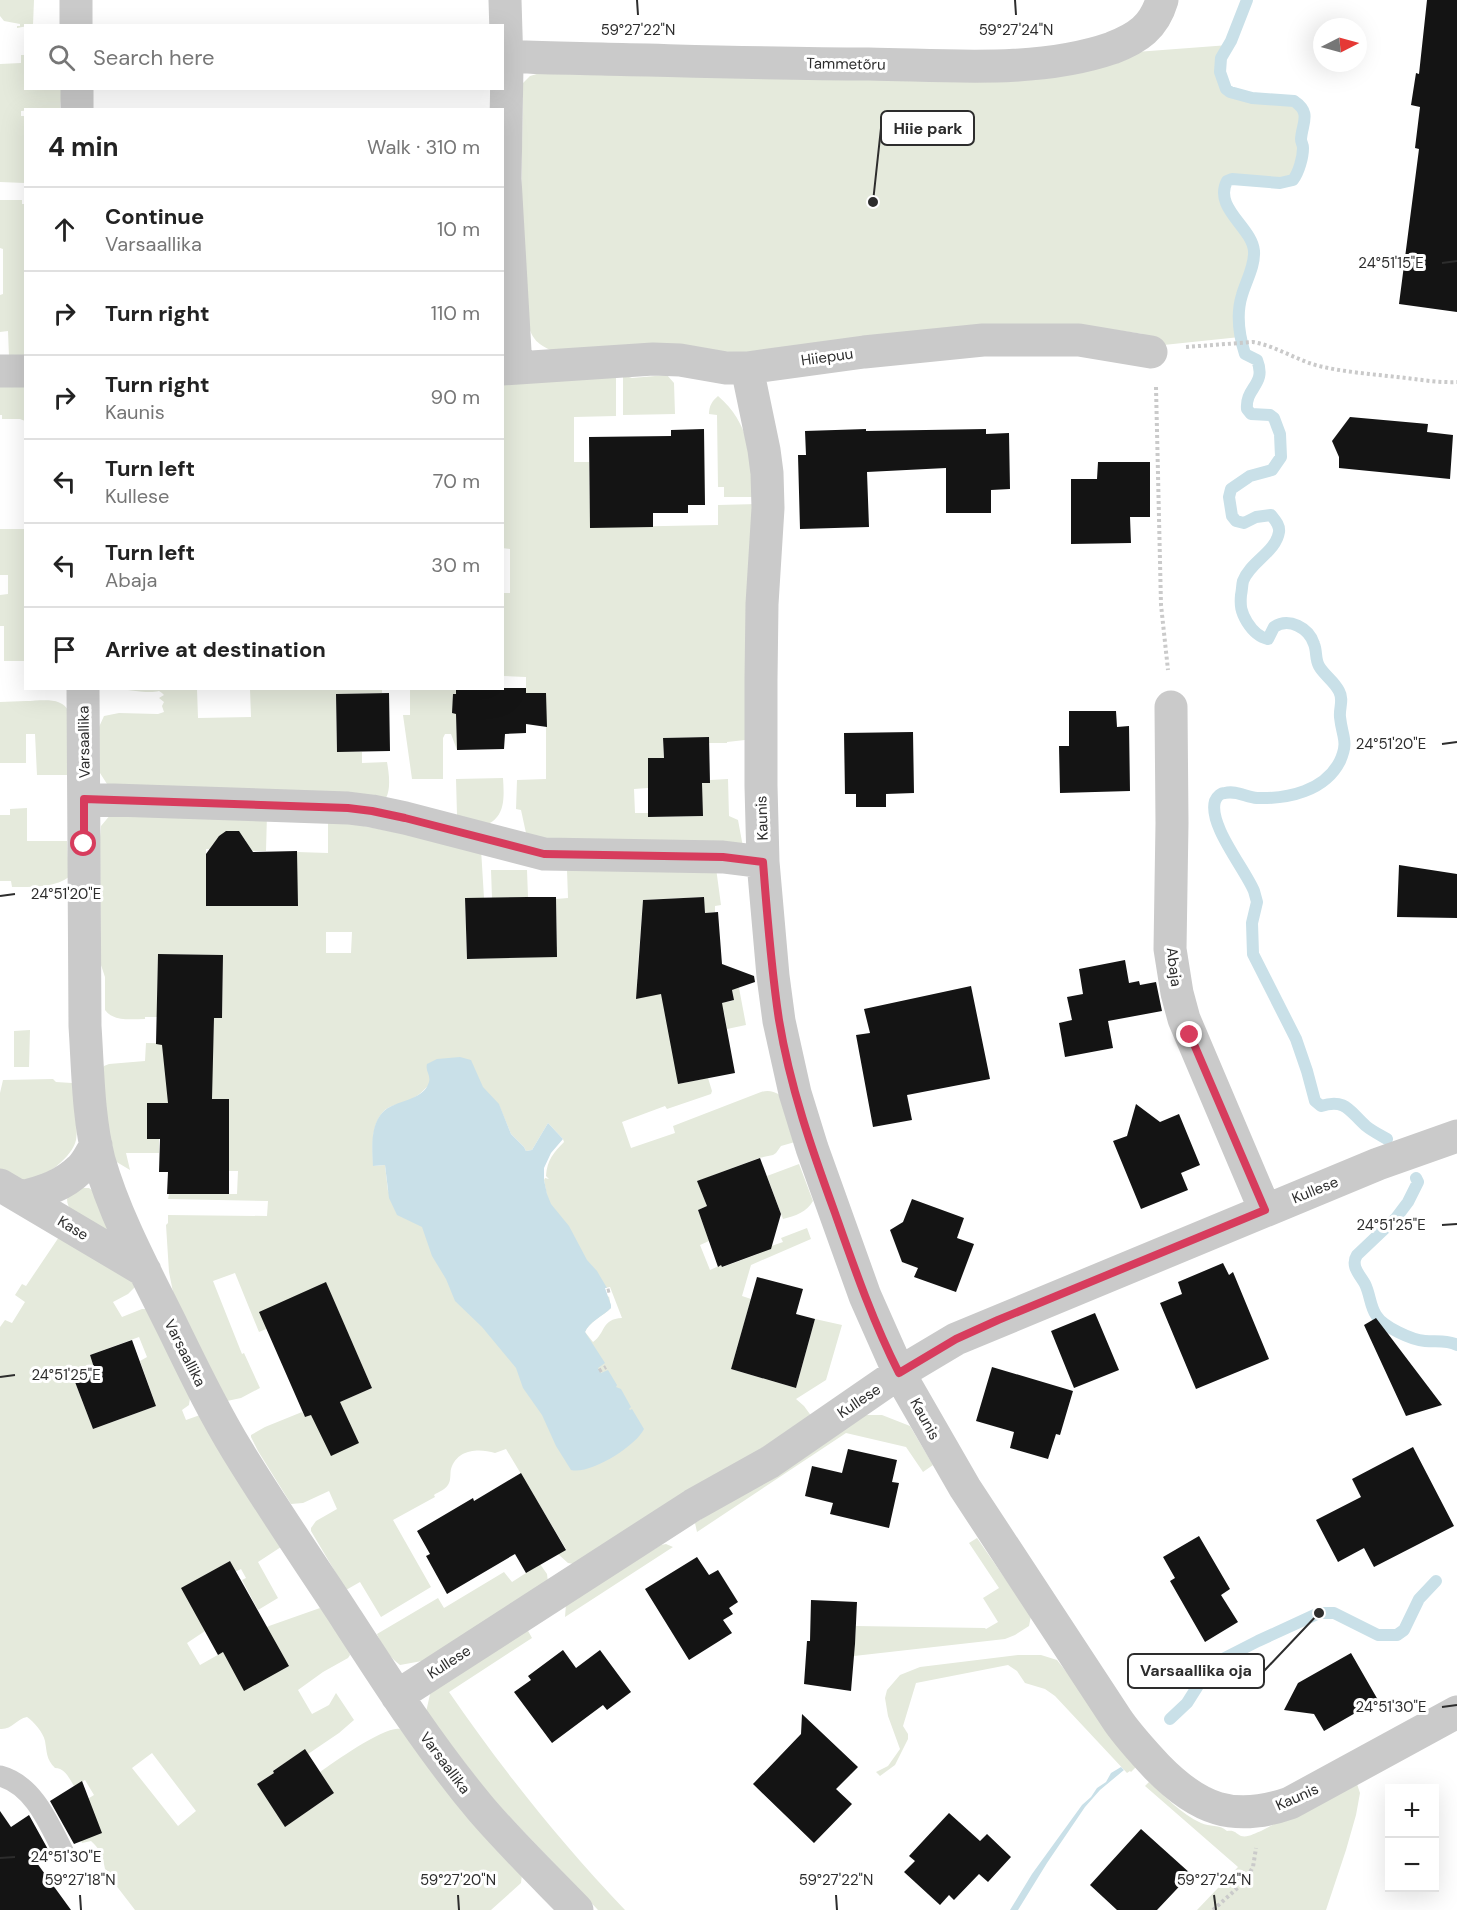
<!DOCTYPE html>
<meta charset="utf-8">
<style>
body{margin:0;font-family:"DM Sans",sans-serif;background:#f6f6f6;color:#222}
.controls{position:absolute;right:18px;bottom:18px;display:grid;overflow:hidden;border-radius:0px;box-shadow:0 6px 24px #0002}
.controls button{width:54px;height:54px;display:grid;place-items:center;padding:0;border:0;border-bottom:2px solid #e0e0e0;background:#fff;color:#222;font:30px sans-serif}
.compass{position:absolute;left:1313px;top:18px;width:54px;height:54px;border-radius:50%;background:#fff;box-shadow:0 6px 24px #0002;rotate:84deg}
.stop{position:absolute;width:18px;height:18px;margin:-14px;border:4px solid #d73c5d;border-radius:50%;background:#fff}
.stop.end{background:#d73c5d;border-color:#fff;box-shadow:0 2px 6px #0008}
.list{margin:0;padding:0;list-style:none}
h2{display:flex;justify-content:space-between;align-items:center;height:78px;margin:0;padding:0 24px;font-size:26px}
h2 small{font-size:20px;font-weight:400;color:#767676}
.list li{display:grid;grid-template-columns:39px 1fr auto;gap:18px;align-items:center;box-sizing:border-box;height:84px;padding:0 24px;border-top:2px solid #e0e0e0}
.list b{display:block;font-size:22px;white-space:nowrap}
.list p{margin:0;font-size:20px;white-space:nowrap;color:#767676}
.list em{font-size:20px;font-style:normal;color:#767676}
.icon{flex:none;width:33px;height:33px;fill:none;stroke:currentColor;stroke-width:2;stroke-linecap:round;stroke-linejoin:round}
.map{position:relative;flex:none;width:1457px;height:1910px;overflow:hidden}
.search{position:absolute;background:#fff;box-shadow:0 6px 24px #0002;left:24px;top:24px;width:480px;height:66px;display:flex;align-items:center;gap:15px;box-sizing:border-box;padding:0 21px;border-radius:0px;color:#767676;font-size:22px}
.panel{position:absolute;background:#fff;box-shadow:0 6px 24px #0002;left:24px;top:108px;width:480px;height:582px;border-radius:0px}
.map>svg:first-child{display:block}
.green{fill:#e5eadc;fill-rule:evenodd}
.water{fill:#c9e0e8}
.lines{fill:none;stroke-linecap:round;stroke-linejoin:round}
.stream{stroke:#c9e0e8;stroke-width:12}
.building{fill:#141414}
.path{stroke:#cacaca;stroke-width:4;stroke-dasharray:3 3;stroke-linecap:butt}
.service{stroke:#cacaca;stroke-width:21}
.minor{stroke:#cacaca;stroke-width:33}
.route{stroke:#d73c5d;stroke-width:8}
.ticks{fill:none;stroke:#2d2d2d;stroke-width:2}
.labels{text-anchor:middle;stroke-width:6;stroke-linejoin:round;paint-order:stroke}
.street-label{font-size:15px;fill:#2d2d2d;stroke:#fff}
.ticks-label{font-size:15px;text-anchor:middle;fill:#2d2d2d;stroke:#fff;stroke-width:6;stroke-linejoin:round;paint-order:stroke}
.leader{fill:none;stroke:#2d2d2d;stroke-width:2}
.callout-dot{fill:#2d2d2d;stroke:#fff;stroke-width:2}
.callout{fill:#fff;stroke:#2d2d2d;stroke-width:2}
.callout-label{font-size:16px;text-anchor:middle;font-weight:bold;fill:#2d2d2d}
</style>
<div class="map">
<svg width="1457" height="1910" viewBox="0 0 1457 1910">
<rect width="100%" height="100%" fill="#fff"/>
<!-- green -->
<path class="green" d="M0 0H34L33 25 17 28V26H20V24L4 21 0 16Z
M1229 45C1222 57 1218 66 1223 80 1224 84 1225 89 1229 92 1245 102 1276 99 1294 101 1313 113 1302 123 1301 139 1301 142 1303 145 1303 148 1303 157 1299 172 1293 180 1273 189 1248 173 1227 181 1214 206 1247 225 1253 247 1257 265 1244 283 1240 300 1238 312 1239 325 1240 337L1154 346 1143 334 1109 329 752 352 553 351C538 345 532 339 528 324L521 214 523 83 530 76 547 71 1136 52Z
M21 55H25L26 88 62 89 60 108 21 111V116H25V183L0 182V64L21 63Z
M0 200H22V204H26L25 358 9 357 8 331 0 332V295L3 294V249L0 248Z
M623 375 632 378 667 375 674 383 675 414 623 415Z
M616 377V416L574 417V462H589L590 514 611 527 718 525V505L758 504 745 740 727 742V743H709V737L663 738 664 758 648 759V788L634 789 635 813H648V817L702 816V783H710V780L728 779 729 816 738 820 743 847 572 846 526 833 521 810 516 809 517 780 546 779V694L526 693V677L503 676V593H510V549L502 548V381Z
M0 380H25V421L20 419H2V415H0Z
M718 396C750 423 751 459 759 497H724V487H718L717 415 709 414C709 406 712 401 718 396Z
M0 529H25V661H4V626H0V595L8 594V575H0Z
M119 689H197L198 718 251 717 250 689H382V693L336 694 337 751 362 752V763L387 762C389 773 391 789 386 798L107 784 100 773 99 727 104 716 119 713 158 714 164 712 162 706 164 702 159 698 164 695 162 693 159 691C150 694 130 690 119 689Z
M410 689H456L457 750 451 734H445L443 738V779H412L403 715H410Z
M26 701C41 701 62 696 69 712L70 775H37L35 734H26V763H0V702Z
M503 778C504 795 506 816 488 824L457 815 456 779Z
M27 808V841H67L69 877C55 888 29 887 12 887L11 881H0V815H10V809Z
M111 814H267L266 851H245L246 841 239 833H224L216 840 215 849H206V906H297V852L328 853V822L333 820 481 849 484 898 465 899 467 959 533 957V947H557L556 899 568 898 567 870 716 868 721 905 715 906V912L705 913 703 897 643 900 637 979 706 1005 733 1001 732 989 739 988 746 1025 727 1029 724 1012 678 1084 708 1078 712 1091 711 1094 667 1109 665 1106 622 1122 631 1148 675 1133 673 1126 761 1092C768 1090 773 1091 780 1095L795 1142 781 1146 776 1153 773 1155 759 1158 698 1181 707 1206 698 1210 709 1241 700 1245 710 1270 721 1265 723 1267 758 1254 757 1251 783 1242 781 1238 807 1228 811 1239 751 1265 742 1296 751 1299 731 1369 796 1388 815 1319 842 1325 826 1380 796 1399 804 1406 812 1417 574 1564 568 1563 558 1554 566 1549 506 1449 495 1453C479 1448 457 1449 451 1469 450 1473 451 1479 449 1483 447 1489 438 1492 434 1495L435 1497 393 1520 431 1587 381 1617 360 1582 346 1590 311 1531V1528L316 1521 337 1509 329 1491 303 1503 291 1504 258 1451 251 1437V1435L265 1427 302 1412 305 1417 372 1388 326 1283 266 1328V1329L259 1332 235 1273 213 1281 238 1344 242 1354 244 1353 260 1388 241 1398 227 1401 174 1297 169 1272 166 1225 168 1223V1215L267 1216 268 1201 168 1199 169 1194H237L238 1171H229L168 1103H148L147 1138 159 1139V1153H126L130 1170 115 1161 108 1131 102 1071 104 1066 109 1064 145 1061 146 1043 213 1044 214 1018 222 1017 223 955 158 954 157 1017H145V1019C131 1019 114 1022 105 1010V977L101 965 100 838 101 826ZM352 932 351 953H326V932ZM433 1080 493 1099 499 1105 511 1134 524 1147 526 1151 532 1150 548 1123 563 1139 564 1142C554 1152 547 1160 546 1176L549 1179 545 1178 544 1180 554 1233 605 1288 610 1287 622 1318C601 1319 606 1333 593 1342L585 1332C588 1323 604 1315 611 1308L609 1296 577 1338 601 1377 388 1191 385 1165 373 1166C373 1149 370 1126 383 1112 390 1104 403 1104 412 1099 421 1094 427 1087 433 1080Z
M491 870H527L528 897 492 898Z
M30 1030 29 1067H14V1031Z
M53 1079 56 1082 72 1083C74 1100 79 1122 76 1140 73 1157 40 1183 23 1180 15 1179 7 1175 0 1172V1093L3 1080Z
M799 1164 813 1201C807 1212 795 1216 783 1219L767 1176Z
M82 1188H89L93 1191 113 1232C99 1226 67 1218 67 1199L71 1194Z
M61 1234 130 1276 135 1287 128 1294 113 1302 122 1317 142 1309H149L190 1398 189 1405 182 1410 186 1420 200 1415 281 1547 258 1562 278 1598 258 1610 242 1580 246 1578 241 1569 235 1572 230 1561 182 1588 205 1631 187 1643 200 1665 269 1626 320 1608 330 1620 349 1651 350 1655 348 1658 323 1672 298 1690 312 1714 329 1705 336 1693 354 1720 339 1733 308 1754 305 1750 274 1770V1773L257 1784 286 1826 334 1793 320 1772C334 1762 386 1725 400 1729L522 1874 521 1883 491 1910H135L115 1884 116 1878 105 1869C103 1857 100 1849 91 1841L82 1843 78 1835 73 1808 94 1795 85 1780 74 1786C69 1778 65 1768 55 1768 46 1759 47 1752 45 1741 43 1732 34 1722 27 1717 16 1719 12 1730 0 1729V1327L5 1320 12 1323 25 1302 15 1295 22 1284 26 1286ZM139 1337 147 1357 140 1361 156 1406 93 1429 75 1382 96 1374 90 1355ZM152 1753 196 1811 178 1826 132 1768Z
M864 1415H882L910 1426 933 1465 923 1472 906 1447 846 1433 697 1532 695 1523Z
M977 1538 1031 1616 1029 1626 1015 1635 1005 1639 854 1656 856 1626 985 1628 986 1629 998 1622 983 1598 999 1588 969 1543Z
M666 1544 673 1547 565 1617 566 1604 661 1545Z
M540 1564 547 1574 548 1582 422 1661 400 1665C389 1657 382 1646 377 1634L438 1598 444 1608 504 1572 512 1582Z
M527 1629 532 1638 449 1692C502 1769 560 1842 625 1910H598L490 1796 426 1712 431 1690Z
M1018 1655H1041L1057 1660 1139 1764 1131 1772 1130 1771 1127 1773 1055 1696 1045 1689 1025 1683 1017 1671 1008 1665 916 1683 903 1726 908 1734V1739L895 1765 880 1776 876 1772 888 1766 900 1749 888 1716 885 1698 887 1690 900 1675 920 1667Z
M1356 1781 1360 1793 1356 1815 1346 1850 1326 1910H1197L1238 1867 1145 1786 1149 1782C1165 1796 1181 1814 1201 1823 1210 1827 1219 1824 1227 1831 1235 1830 1235 1833 1241 1836 1248 1838 1255 1833 1261 1831Z"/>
<!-- water -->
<path class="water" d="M460 1057 471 1060 483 1087 499 1104 511 1134 524 1147 526 1151 532 1150 548 1123 563 1139 551 1153 544 1168V1180L547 1194 551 1204 569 1226 587 1260 597 1271 607 1288H605L611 1305V1308C604 1315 588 1323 585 1332L605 1363 598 1368 601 1373 608 1370 617 1385 616 1387 621 1389 631 1407 629 1409 630 1410 632 1409 644 1429C636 1446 590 1475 571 1470L556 1446 542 1415 523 1388 516 1368 482 1327 455 1301 446 1279 432 1256 422 1227 397 1215 389 1198 385 1165 373 1166C372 1149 370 1125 383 1112 394 1100 424 1101 429 1082 431 1075 425 1071 427 1064L437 1059Z
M1121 1767 1124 1770 1100 1790 1085 1807 1047 1863 1018 1910H1010L1032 1874 1082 1805 1091 1797 1097 1788 1106 1782 1111 1773Z"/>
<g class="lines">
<!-- stream -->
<path class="stream" d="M1247 0 1231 41 1221 58 1220 72 1226 89 1230 92 1252 98 1294 101C1312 113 1302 123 1301 139 1301 143 1303 144 1303 148 1303 157 1299 172 1293 180L1280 183 1232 179 1227 181C1213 208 1252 227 1254 251 1255 266 1246 281 1242 295 1236 314 1239 335 1245 354L1257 360C1267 385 1245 387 1247 409L1251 414 1270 415 1274 418 1280 434 1281 457 1272 470 1250 476 1231 489 1229 497 1232 516 1236 521 1244 523 1256 517 1271 515C1275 520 1280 525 1279 532 1276 552 1250 562 1243 581 1242 585 1242 591 1241 595 1240 606 1241 612 1247 622 1252 630 1258 637 1268 639L1274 627C1289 617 1309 628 1314 644 1317 651 1315 659 1319 666 1324 675 1334 681 1339 691 1344 700 1339 708 1340 717 1342 737 1349 741 1340 761 1325 791 1288 799 1257 798 1246 797 1236 790 1225 793 1221 793 1217 796 1215 801 1208 825 1245 869 1254 891L1257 902 1252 923 1253 954 1296 1039 1307 1071 1315 1101 1321 1106C1346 1098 1350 1112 1366 1126 1372 1131 1380 1135 1387 1139
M1416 1178 1418 1182 1408 1202 1396 1218 1357 1255C1350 1266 1360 1275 1365 1284 1370 1294 1370 1306 1376 1315 1383 1327 1412 1340 1425 1341 1436 1342 1448 1340 1457 1345
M1170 1719 1187 1703 1211 1665 1258 1641 1319 1613H1334L1378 1635H1397L1404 1630 1419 1599 1436 1581"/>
</g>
<!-- building -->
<path class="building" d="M1427 0H1457V312L1399 304 1419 149 1415 148 1420 107 1411 105 1416 73 1419 74Z
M1350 417 1428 424 1427 432 1453 435 1450 479 1339 468V457L1332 441Z
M704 429 705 505H688V513H653V527L590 528 589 437 671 436V430Z
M866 429V431L986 429V434L1009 433 1010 489 991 490V513H946V468L867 472 869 527 800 529 798 455H806L805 431Z
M1098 462H1150V517H1130L1131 543 1071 544V479H1097Z
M456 688H526V693H546L547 727 526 724V733L505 734 504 749 457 750 456 714 452 713 453 694H456Z
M389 693 390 751 337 752 336 694Z
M1069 711H1116L1117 727 1129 726 1130 791 1060 793 1059 746H1069Z
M913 732 914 793 886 794V807H856V794H845L844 733Z
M709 737 710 783H702L703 816 648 817V758H664L663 738Z
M226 831H239L253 852 297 851 298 906H206V854L219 836Z
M1399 865 1457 874V918L1397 917Z
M528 897H556L557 957 467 959 465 898Z
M704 897 705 913 718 912 722 964 754 976 755 982 732 990 734 1000 722 1003 735 1073 678 1084 661 994 636 999 643 900Z
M158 954 223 955 222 1018H214L212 1099H229V1194H167L168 1172H159L160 1139H147V1103H168L162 1045 156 1044Z
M1125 960 1129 983 1139 981 1140 985 1156 982 1162 1011 1108 1021 1113 1048 1065 1057 1059 1023 1072 1020 1067 997 1083 994 1079 969Z
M971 986 990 1079 907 1095 912 1120 873 1127 856 1035 870 1033 864 1009Z
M1136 1104 1160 1122 1179 1114 1200 1165 1181 1173 1188 1190 1141 1209 1113 1141 1127 1136Z
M760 1158 781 1214 771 1249 722 1267 721 1265 718 1267 698 1210 707 1206 697 1181Z
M912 1199 964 1218 957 1238 974 1244 956 1292 914 1277 918 1268 902 1262 890 1230 903 1222Z
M1223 1263 1229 1275 1233 1272 1269 1359 1196 1389 1160 1303 1182 1294 1178 1282Z
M757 1277 803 1289 796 1314 815 1319 796 1388 731 1369Z
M326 1282 372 1388 340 1402 359 1443 331 1456 311 1415 305 1417 259 1312Z
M1095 1313 1119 1370 1074 1388 1051 1331Z
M1376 1318 1442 1405 1406 1416 1364 1325Z
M132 1340 156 1406 93 1429 75 1382 96 1374 90 1355Z
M992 1367 1073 1391 1060 1435 1056 1434 1048 1459 1010 1448 1014 1432 976 1421Z
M1413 1447 1454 1526 1374 1567 1364 1548 1338 1562 1316 1520 1361 1497 1352 1479Z
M848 1449 897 1460 892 1482 899 1483 889 1528 830 1514 833 1503 805 1496 812 1466 842 1473Z
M521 1473 566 1550 526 1573 515 1554 447 1594 426 1556 430 1554 417 1531 473 1498 474 1501Z
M1199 1536 1230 1589 1221 1595 1238 1622 1205 1642 1170 1581 1175 1578 1163 1557Z
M697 1557 709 1575 718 1570 738 1602 729 1608 733 1614 723 1620 732 1633 689 1660 645 1589Z
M230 1561 289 1666 244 1691 223 1652 218 1655 181 1588Z
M811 1600 857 1602 855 1644 851 1691 804 1684 807 1641H810Z
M563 1650 576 1668 600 1650 631 1692 607 1710 603 1705 552 1743 514 1692 531 1680 528 1676Z
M1351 1653 1378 1700 1324 1731 1314 1714 1284 1710 1298 1683Z
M802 1714 858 1767 836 1789 852 1804 814 1843 753 1784 801 1734Z
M305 1749 334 1793 285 1827 257 1784 274 1773 273 1771Z
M82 1781 102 1833 74 1844 50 1801Z
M0 1811 11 1827 29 1815 50 1853 34 1859 71 1910H0Z
M949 1813 980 1841 987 1834 1011 1857 988 1882 979 1874 954 1900 949 1895 940 1905 904 1872 915 1861 909 1856Z
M1141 1829 1191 1874 1157 1910H1117L1090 1885Z"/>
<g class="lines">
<!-- path -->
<path class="path" d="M1186 347 1253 342C1276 346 1296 360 1319 366 1344 372 1371 374 1397 377 1417 379 1437 383 1457 382
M1156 387 1161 605 1168 670
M607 1291 611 1290
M599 1371 606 1367
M1213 1910 1244 1882 1253 1867 1256 1848"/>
<!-- service -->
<path class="service" d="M0 1776C34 1785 49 1824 64 1853"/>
<!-- minor -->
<path class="minor" d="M76 0V26
M505 0 507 66 505 179 516 368
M506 56C538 58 570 58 602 59 691 61 780 64 869 64 947 65 1037 74 1112 48 1138 38 1154 27 1162 0
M77 88V110
M747 368 764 450 767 473 768 508 762 604 761 679V786L763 862 773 976 779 1021 795 1093 812 1148 865 1296 900 1375 965 1488 1118 1721C1130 1738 1143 1752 1157 1767 1198 1809 1233 1823 1290 1803L1457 1712
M502 369 653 359 680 360 726 368H747L864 352 983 340H1079L1151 352
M0 371H26
M83 688 85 1026C88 1071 88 1117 99 1160 116 1219 147 1275 174 1330 194 1371 213 1411 237 1450 270 1504 306 1557 341 1610 385 1678 429 1747 481 1809 511 1844 545 1877 577 1910
M1171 707 1172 823 1170 949 1177 993 1184 1019 1265 1210
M84 799 348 808 372 811 405 818 544 854 723 857 763 862
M0 1185 145 1271
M21 1197C43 1192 64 1185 80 1169 87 1163 91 1153 96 1145
M397 1696 693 1505 770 1462 899 1373 956 1339 1378 1164 1457 1136"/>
</g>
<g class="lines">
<!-- route -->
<path class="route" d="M84 844V799L348 808 372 811 405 818 544 854 723 857 763 862C767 914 771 968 779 1020 790 1087 812 1150 835 1213 854 1267 873 1322 899 1373L956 1339 998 1320 1265 1210 1190 1035"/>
</g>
<!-- ticks -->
<path class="ticks" d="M637 0 638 15M1015 0 1016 15M1442 263 1457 261M1442 744 1457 742M0 896 15 894M1442 1225 1457 1224M0 1377 15 1375M1442 1707 1457 1705M0 1858 15 1857M80 1895 81 1910M458 1895 459 1910M836 1895 837 1910M1214 1895 1216 1910"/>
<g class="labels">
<!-- street labels -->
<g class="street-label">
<text transform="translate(846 64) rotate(1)" y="5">Tammetõru</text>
<text transform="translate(827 357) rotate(-8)" y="5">Hiiepuu</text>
<text transform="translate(84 742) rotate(-91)" y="5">Varsaallika</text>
<text transform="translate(762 818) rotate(-92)" y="5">Kaunis</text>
<text transform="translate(1174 967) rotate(83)" y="5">Abaja</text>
<text transform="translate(1315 1190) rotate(-22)" y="5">Kullese</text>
<text transform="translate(73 1228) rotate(31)" y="5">Kase</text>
<text transform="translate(185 1353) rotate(63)" y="5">Varsaallika</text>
<text transform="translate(859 1401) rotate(-34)" y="5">Kullese</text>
<text transform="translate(925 1419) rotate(61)" y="5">Kaunis</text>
<text transform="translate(449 1662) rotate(-33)" y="5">Kullese</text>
<text transform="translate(445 1763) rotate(53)" y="5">Varsaallika</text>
<text transform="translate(1297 1797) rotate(-24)" y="5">Kaunis</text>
</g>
</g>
<g class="ticks-label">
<text x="638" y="35">59°27'22"N</text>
<text x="1016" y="35">59°27'24"N</text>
<text x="1391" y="268">24°51'15"E</text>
<text x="1391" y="749">24°51'20"E</text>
<text x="66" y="899">24°51'20"E</text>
<text x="1391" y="1230">24°51'25"E</text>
<text x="66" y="1380">24°51'25"E</text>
<text x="1391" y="1712">24°51'30"E</text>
<text x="66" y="1862">24°51'30"E</text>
<text x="80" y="1885">59°27'18"N</text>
<text x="458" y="1885">59°27'20"N</text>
<text x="836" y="1885">59°27'22"N</text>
<text x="1214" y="1885">59°27'24"N</text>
</g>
<!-- callouts -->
<path class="leader" d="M873 202L881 128M1319 1613L1264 1671"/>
<g class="callout-dot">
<circle cx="873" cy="202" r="6"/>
<circle cx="1319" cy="1613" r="6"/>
</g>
<g class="callout">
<rect x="881" y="111" width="93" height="34" rx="6"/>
<rect x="1128" y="1654" width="136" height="34" rx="6"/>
</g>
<g class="callout-label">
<text x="928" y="134">Hiie park</text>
<text x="1196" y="1676">Varsaallika oja</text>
</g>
</svg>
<div class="controls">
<button>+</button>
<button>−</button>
</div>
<svg class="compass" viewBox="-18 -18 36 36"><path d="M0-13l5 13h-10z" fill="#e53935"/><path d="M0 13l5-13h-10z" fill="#767676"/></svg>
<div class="stop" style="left:84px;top:844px"></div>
<div class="stop end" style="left:1190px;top:1035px"></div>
<div class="search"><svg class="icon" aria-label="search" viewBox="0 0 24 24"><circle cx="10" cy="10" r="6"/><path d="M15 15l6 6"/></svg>Search here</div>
<section class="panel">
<h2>4 min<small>Walk · 310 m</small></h2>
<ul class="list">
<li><svg class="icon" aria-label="ahead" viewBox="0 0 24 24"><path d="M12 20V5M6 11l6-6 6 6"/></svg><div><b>Continue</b><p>Varsaallika</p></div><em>10 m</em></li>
<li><svg class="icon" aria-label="right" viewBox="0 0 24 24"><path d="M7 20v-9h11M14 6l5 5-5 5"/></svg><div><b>Turn right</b></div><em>110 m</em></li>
<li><svg class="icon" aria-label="right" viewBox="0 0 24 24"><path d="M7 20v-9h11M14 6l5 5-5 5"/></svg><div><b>Turn right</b><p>Kaunis</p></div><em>90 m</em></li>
<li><svg class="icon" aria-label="left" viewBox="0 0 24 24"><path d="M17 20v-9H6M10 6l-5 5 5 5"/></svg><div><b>Turn left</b><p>Kullese</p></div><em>70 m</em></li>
<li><svg class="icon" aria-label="left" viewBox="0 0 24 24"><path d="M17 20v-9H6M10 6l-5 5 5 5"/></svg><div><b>Turn left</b><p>Abaja</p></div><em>30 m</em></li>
<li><svg class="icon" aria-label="arrive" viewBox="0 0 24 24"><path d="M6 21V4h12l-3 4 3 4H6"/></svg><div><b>Arrive at destination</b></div></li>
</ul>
</section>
</div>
